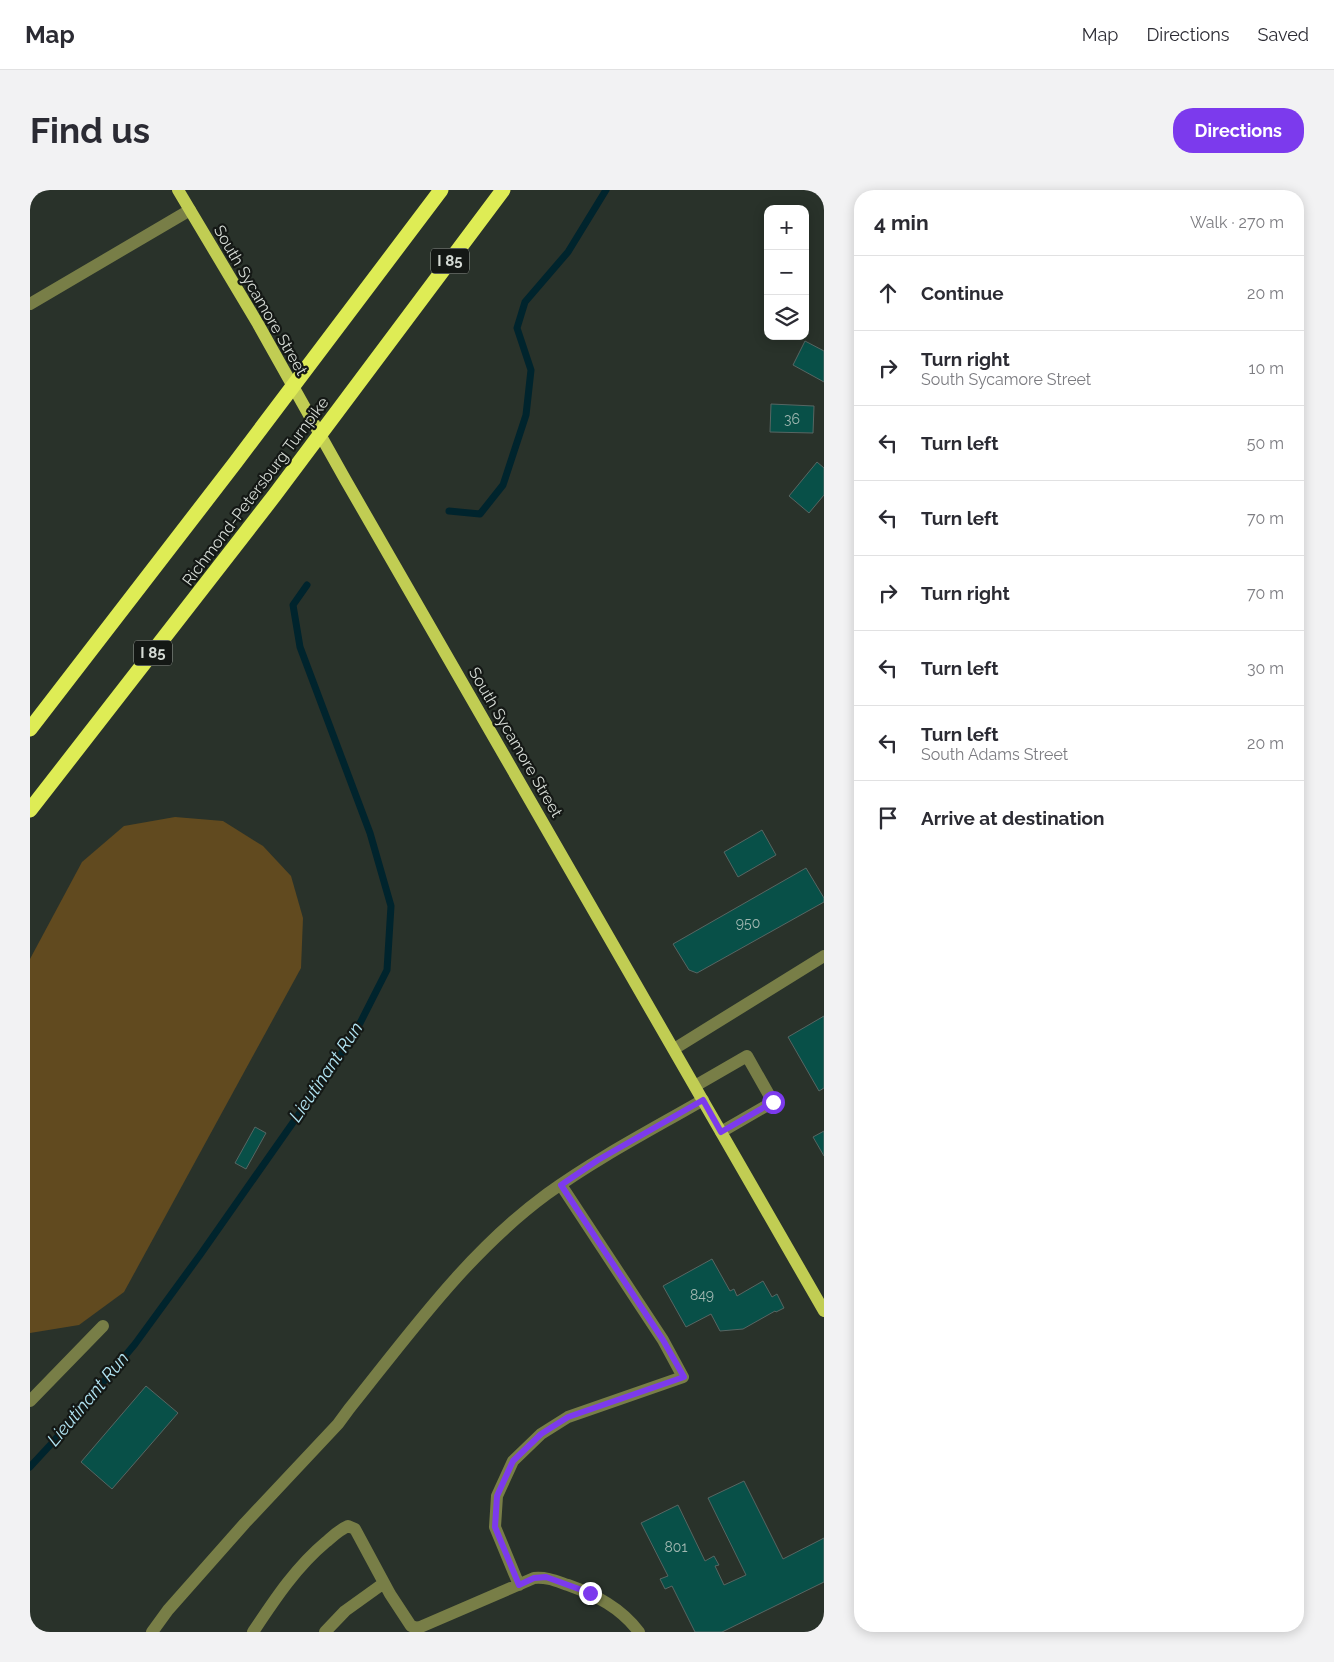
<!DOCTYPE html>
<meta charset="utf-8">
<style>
body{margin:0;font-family:Raleway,sans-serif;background:#f2f2f3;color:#2b2b33}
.controls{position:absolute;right:15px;top:15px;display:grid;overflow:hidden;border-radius:10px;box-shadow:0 2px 12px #0003}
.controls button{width:45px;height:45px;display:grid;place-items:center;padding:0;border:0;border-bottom:1px solid #e1e1e2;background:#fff;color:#2b2b33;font:25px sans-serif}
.stop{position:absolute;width:15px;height:15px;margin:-11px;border:4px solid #7c3aed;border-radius:50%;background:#fff}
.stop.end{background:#7c3aed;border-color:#fff;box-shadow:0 1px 5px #0008}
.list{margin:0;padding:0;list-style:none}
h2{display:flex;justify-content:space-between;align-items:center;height:65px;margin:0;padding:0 20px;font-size:21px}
h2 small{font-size:16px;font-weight:400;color:#7c7c81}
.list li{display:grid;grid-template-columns:32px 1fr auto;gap:15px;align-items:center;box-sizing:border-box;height:75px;padding:0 20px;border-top:1px solid #e1e1e2}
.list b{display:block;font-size:19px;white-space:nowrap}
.list p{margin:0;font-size:16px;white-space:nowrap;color:#7c7c81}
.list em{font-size:16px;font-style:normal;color:#7c7c81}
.icon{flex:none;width:28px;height:28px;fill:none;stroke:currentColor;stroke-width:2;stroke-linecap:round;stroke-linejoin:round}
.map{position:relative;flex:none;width:794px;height:1442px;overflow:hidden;border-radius:20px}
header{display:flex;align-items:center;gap:30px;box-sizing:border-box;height:70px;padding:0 25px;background:#fff;border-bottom:1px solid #e1e1e2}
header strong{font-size:24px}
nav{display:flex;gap:28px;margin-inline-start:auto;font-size:18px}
.intro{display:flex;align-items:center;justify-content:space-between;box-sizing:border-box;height:120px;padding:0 30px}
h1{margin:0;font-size:35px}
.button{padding:12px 22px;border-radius:20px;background:#7c3aed;color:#fff;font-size:18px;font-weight:700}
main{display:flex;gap:30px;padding:0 30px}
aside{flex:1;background:#fff;border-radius:20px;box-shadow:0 2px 12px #0003}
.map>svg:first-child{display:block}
.green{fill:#614a1f}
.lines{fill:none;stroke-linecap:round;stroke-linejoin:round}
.stream{stroke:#00242d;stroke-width:7}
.building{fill:#085048;stroke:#576663}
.minor{stroke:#787e47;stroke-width:12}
.major{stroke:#c1cd53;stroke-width:12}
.highway{stroke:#deec55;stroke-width:15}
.route{stroke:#7c3aed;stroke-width:6}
.labels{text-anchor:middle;stroke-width:4.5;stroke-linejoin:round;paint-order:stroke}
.number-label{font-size:14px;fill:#a2b8b2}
.shield{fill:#141815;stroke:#9ba09b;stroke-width:1}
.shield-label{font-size:15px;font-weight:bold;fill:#d5dbd5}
.street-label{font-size:16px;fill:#d5dbd5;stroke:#141815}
.water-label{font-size:18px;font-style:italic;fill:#b2e5f4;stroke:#141815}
</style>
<header>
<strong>Map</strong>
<nav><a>Map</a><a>Directions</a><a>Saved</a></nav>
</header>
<div class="intro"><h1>Find us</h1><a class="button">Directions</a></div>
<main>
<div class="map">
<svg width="794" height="1442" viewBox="0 0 794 1442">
<rect width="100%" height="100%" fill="#29322a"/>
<!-- green -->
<path class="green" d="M145 627 193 631 233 656 261 686 273 728 271 778 94 1102 49 1135 0 1143V769L52 672 94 636Z"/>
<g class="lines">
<!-- stream -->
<path class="stream" d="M419 321 450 324 473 295 496 225 501 180 487 138 495 112 538 62 576 0
M0 1277 23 1252 105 1154 170 1065 323 847 357 780 361 716 340 643 270 457 263 415 277 395"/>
</g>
<!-- building -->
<path class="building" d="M775 151 794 161V192L763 175Z
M741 214 784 216 783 243 740 242Z
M787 272 794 278V305L779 323 759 306Z
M732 640 746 665 708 687 694 662Z
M776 678 794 708V712L667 783 659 780 643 754Z
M794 826V898L789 901 758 847Z
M225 937 236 943 216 979 205 973Z
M794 941V966L783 947Z
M682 1069 700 1101 704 1099 707 1106 733 1091 742 1107 747 1104 754 1118 746 1122 745 1121 713 1139 690 1141 681 1124 656 1137 633 1096Z
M116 1196 148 1223 82 1299 51 1272Z
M714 1291 753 1369 794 1348V1392L692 1442H665L642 1396 635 1399 630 1389 638 1386 611 1333 648 1315 675 1371 684 1366 689 1375 685 1376 694 1395 716 1385 678 1308Z"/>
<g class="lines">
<!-- minor -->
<path class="minor" d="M0 114 160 20
M644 859 794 766
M665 896 717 866 743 912 691 942
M0 1211 73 1136
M489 1395 465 1337 467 1306 483 1271 511 1244 538 1227 653 1187 633 1150 531 995
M122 1442 138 1420 215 1333 308 1234 319 1219C380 1143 438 1062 517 1004 567 968 621 940 673 910
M223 1442C245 1409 266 1377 296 1352 303 1346 309 1340 318 1336L325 1339 360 1404 381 1436 388 1438 504 1388C518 1387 526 1391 538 1395 566 1405 591 1418 609 1442
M295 1442 315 1421 354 1393"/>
<!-- major -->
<path class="major" d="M148 0 228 134 315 289 794 1121"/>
<!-- highway -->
<path class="highway" d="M0 539 205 273 411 0
M0 620 244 306 473 0"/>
</g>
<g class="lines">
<!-- route -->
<path class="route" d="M560 1403 516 1387 504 1388 489 1395 465 1337 467 1306 483 1271 511 1244 538 1227 654 1187 633 1150 531 995 568 970 673 910 691 942 743 912"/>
</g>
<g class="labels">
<!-- number labels -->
<g class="number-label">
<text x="762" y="234">36</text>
<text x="718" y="738">950</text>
<text x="672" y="1110">849</text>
<text x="646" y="1362">801</text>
</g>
<!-- shield labels -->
<g class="shield">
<rect x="401" y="58.5" width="38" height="25" rx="4"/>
<rect x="104" y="450.5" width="38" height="25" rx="4"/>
</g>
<g class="shield-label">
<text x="420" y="76">I 85</text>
<text x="123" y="468">I 85</text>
</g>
<!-- street labels -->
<g class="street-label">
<text transform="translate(231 110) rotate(60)" y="6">South Sycamore Street</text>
<text transform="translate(225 301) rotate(-53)" y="6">Richmond-Petersburg Turnpike</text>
<text transform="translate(486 552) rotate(60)" y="6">South Sycamore Street</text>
</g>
<!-- water labels -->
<g class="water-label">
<text transform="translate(296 882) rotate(-56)" y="6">Lieutinant Run</text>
<text transform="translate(58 1209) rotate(-50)" y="6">Lieutinant Run</text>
</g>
</g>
</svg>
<div class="controls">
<button>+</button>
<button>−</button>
<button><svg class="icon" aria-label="layers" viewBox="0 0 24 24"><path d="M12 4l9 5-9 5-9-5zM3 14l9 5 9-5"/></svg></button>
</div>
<div class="stop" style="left:743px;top:912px"></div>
<div class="stop end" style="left:560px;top:1403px"></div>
</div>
<aside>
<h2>4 min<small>Walk · 270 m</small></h2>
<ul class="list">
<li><svg class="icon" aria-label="ahead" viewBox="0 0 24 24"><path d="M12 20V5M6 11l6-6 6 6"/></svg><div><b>Continue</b></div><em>20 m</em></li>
<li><svg class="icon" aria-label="right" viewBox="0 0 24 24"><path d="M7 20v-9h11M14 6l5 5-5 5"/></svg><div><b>Turn right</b><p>South Sycamore Street</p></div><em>10 m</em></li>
<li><svg class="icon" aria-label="left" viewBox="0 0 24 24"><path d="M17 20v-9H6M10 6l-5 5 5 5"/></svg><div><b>Turn left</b></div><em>50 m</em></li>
<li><svg class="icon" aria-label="left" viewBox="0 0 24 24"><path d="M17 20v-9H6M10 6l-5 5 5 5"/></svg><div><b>Turn left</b></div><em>70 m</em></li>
<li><svg class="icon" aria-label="right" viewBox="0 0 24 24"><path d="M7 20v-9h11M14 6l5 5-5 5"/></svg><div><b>Turn right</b></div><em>70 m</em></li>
<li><svg class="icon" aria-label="left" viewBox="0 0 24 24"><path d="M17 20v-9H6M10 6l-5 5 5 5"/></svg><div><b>Turn left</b></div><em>30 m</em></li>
<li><svg class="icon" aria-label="left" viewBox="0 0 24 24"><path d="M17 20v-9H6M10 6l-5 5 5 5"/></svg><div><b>Turn left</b><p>South Adams Street</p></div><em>20 m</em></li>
<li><svg class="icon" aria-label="arrive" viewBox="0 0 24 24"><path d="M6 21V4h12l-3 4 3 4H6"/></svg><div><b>Arrive at destination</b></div></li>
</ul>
</aside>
</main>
